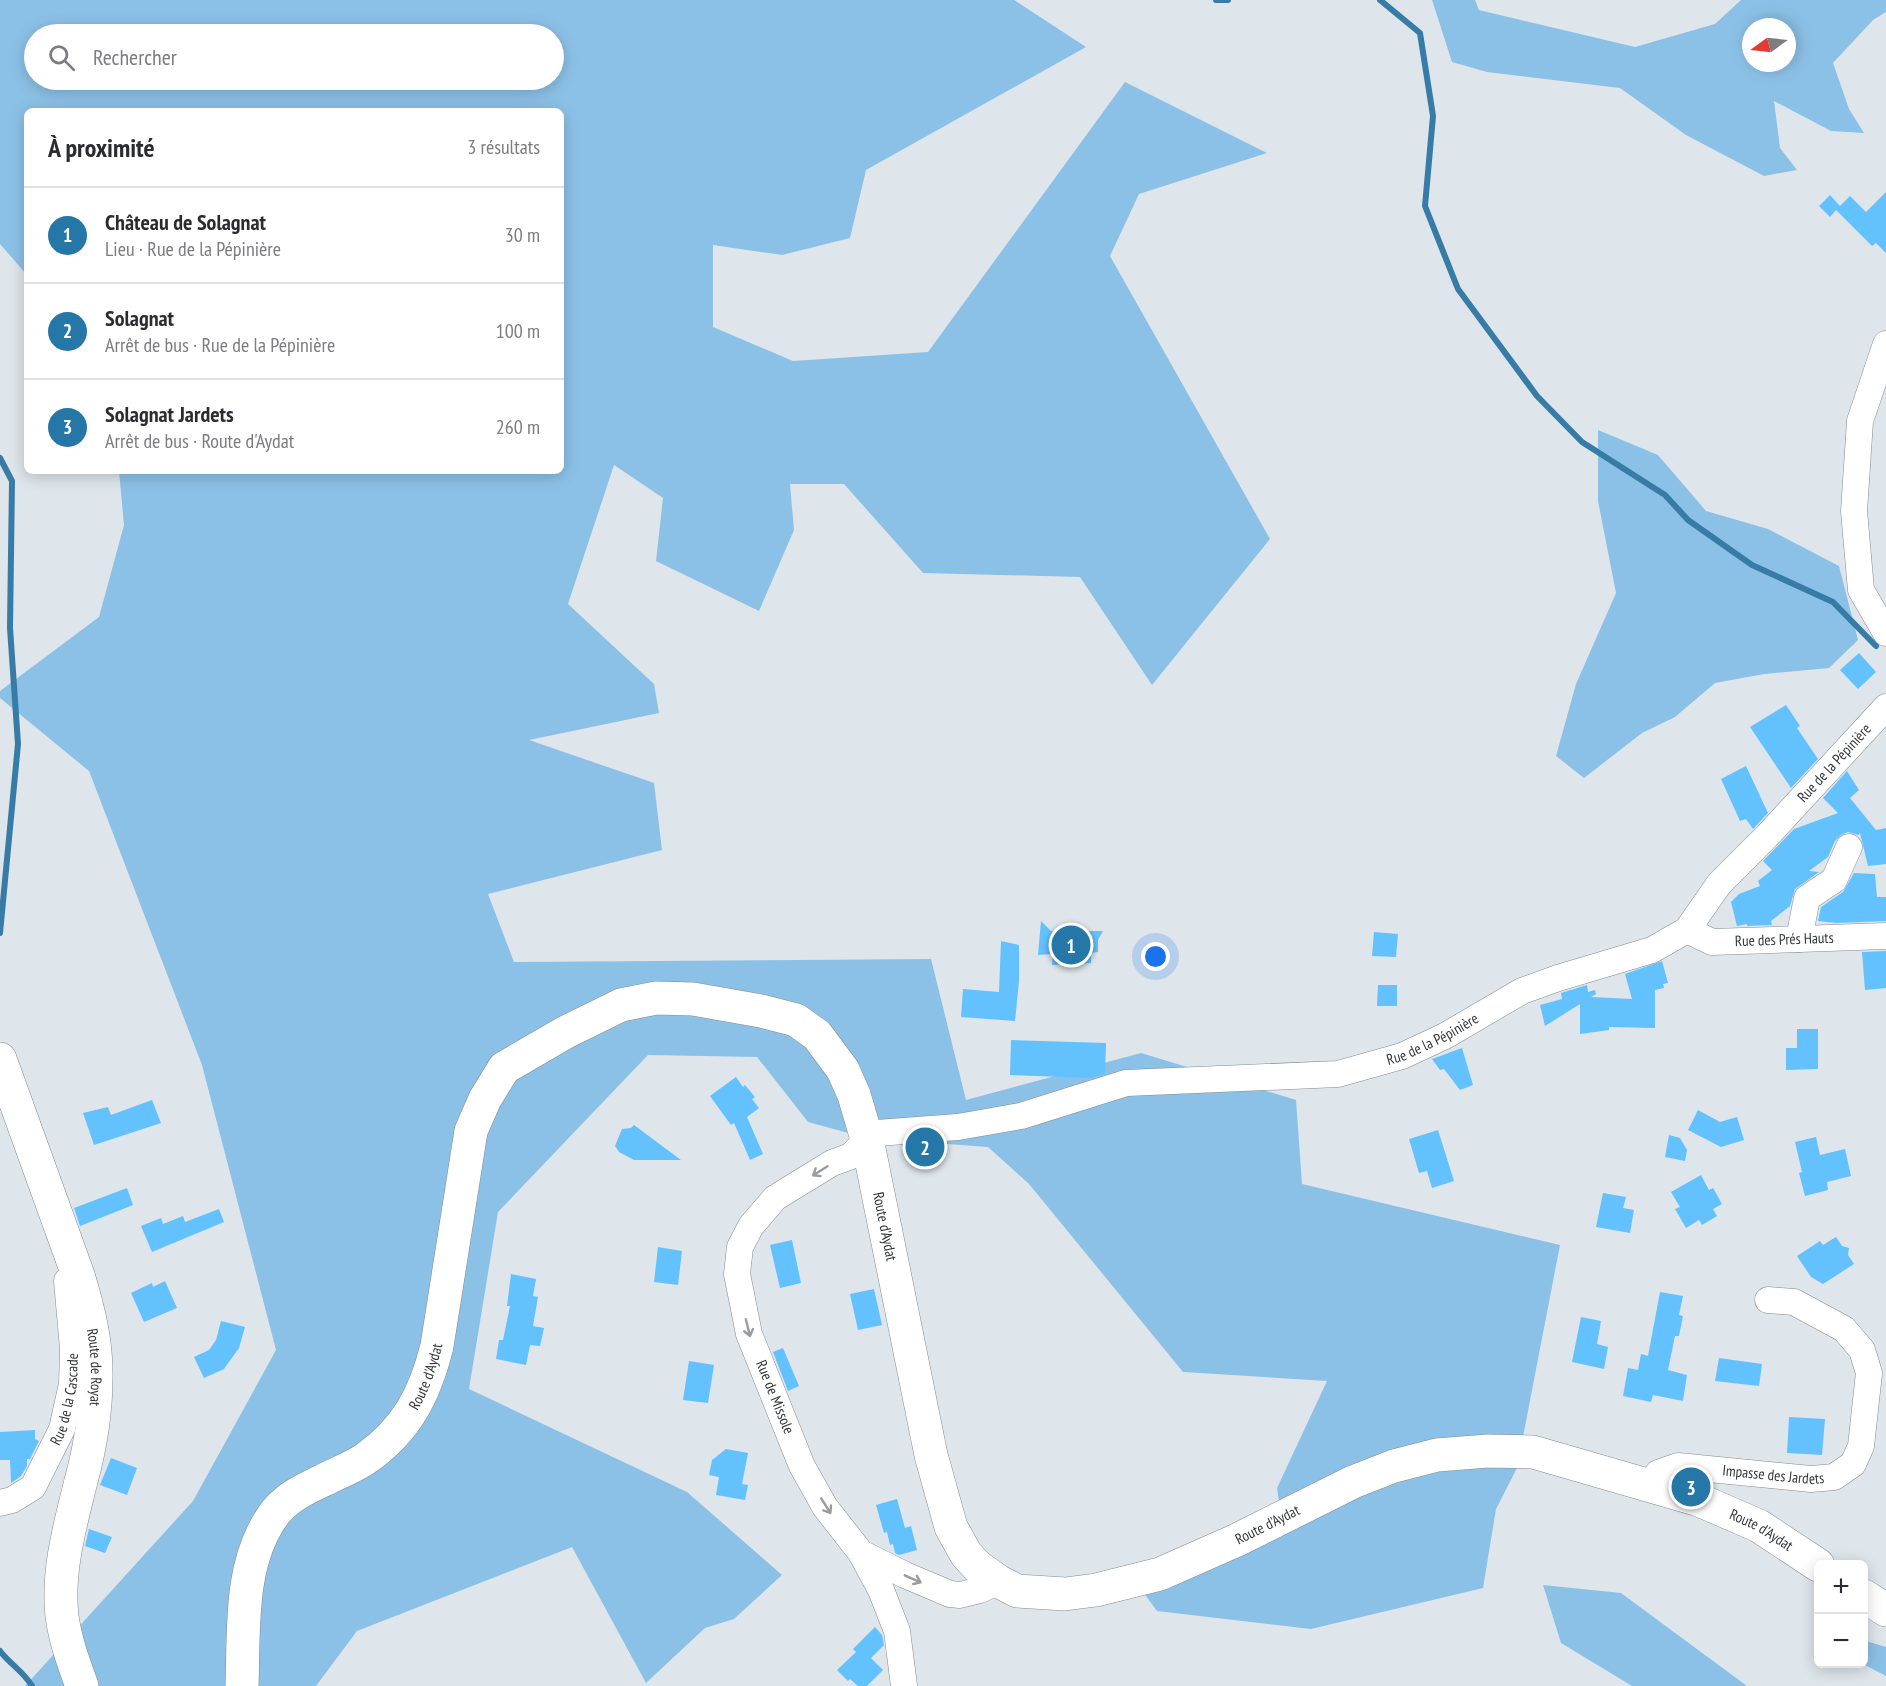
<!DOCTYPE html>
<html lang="fr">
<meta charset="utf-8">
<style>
body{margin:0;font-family:"PT Sans Narrow",sans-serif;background:#f2f2f3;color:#2b2b33}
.controls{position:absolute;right:18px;bottom:18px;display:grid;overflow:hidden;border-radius:9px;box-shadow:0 3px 15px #0003}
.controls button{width:54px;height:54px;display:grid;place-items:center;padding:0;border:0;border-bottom:2px solid #e1e1e2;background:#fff;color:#2b2b33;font:30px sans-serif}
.compass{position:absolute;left:1742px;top:18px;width:54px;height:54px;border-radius:50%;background:#fff;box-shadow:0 3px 15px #0003;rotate:255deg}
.you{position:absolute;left:1156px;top:957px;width:21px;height:21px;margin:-15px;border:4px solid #fff;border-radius:50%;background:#1a73e8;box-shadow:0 0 0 9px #1a73e833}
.badge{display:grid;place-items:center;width:39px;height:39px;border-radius:50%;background:#2577a8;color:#fff;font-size:20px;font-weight:700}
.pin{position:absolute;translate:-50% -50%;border:3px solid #fff;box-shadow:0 2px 6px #0006}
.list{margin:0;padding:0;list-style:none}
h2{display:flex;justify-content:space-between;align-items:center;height:78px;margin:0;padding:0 24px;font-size:26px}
h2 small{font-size:20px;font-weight:400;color:#7c7c81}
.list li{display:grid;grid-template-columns:39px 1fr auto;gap:18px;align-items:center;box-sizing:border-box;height:96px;padding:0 24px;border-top:2px solid #e1e1e2}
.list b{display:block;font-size:22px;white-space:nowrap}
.list p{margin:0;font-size:20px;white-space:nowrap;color:#7c7c81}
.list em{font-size:20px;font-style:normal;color:#7c7c81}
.icon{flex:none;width:33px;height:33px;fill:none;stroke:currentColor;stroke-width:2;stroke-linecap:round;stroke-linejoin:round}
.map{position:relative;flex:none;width:1886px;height:1686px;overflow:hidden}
.search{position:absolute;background:#fff;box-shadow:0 3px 15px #0003;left:24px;top:24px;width:540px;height:66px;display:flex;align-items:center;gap:15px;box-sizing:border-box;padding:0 21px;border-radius:33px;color:#7c7c81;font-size:22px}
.panel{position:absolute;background:#fff;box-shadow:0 3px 15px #0003;left:24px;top:108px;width:540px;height:366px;border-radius:9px}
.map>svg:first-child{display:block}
.green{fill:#8cc1e7;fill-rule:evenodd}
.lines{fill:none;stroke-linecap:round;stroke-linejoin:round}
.stream{stroke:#377ca6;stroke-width:6}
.building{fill:#63c1fe}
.minor-casing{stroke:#848b90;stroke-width:27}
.major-casing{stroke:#848b90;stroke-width:34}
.minor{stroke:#fff;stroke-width:26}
.major{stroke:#fff;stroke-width:33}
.oneway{stroke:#9a9b9c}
.labels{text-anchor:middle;stroke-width:6;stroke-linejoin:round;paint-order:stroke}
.street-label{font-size:15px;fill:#343739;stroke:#fff}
</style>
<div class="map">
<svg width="1886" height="1686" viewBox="0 0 1886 1686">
<rect width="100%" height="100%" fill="#dee5eb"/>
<!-- green -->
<path class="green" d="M0 0H1014L1086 47 866 170 850 238 782 255 713 245V327L793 361 928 352 1125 82 1267 153 1139 194 1110 256 1270 539 1152 685 1080 577 923 573 844 484H790L794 530 759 611 656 561 663 498 614 465 568 604 654 684 659 713 529 740 654 783 662 850 488 894 514 962 931 959 966 1100 1141 1053 1296 1100 1302 1184 1560 1245 1517 1468 1496 1509 1483 1588 1311 1629 1157 1611 1143 1592 1283 1528 1277 1488 1327 1381 1183 1372 1029 1184 988 1147 867 1138 808 1122 757 1057 648 1055 498 1212 469 1389 687 1492 782 1575 734 1619 705 1628 646 1683 572 1547 357 1631 316 1686H25L193 1501 276 1350 202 1065 89 771 0 698V691L99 617 124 525 119 471H561V111H27V275L0 244ZM34 34H554V80H34Z
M1432 0H1475L1479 10 1635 47 1715 24 1741 0H1886V12L1873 20 1833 63 1849 109 1864 133 1831 131 1774 101 1780 148 1797 170 1764 176 1686 135 1620 88 1487 72 1452 62ZM1751 27H1787V63H1751Z
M1598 430 1658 455 1706 511 1768 529 1839 566 1858 640 1829 668 1764 674 1715 683 1675 717 1642 733 1584 778 1556 756 1576 684 1616 593 1598 501Z
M1543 1585 1621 1593 1747 1686H1632L1561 1643Z
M1866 1641 1886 1647V1676L1863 1664Z"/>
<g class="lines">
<!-- stream -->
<path class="stream" d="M1216 0H1228
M1380 0 1420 33 1433 116 1425 206 1458 289 1537 396 1582 442 1665 495 1688 520 1752 565 1833 602 1876 646
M0 458 12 481 10 628 18 744 0 933
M0 1651C10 1664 24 1672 32 1686"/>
</g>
<!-- building -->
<path class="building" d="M1886 192V253L1876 243 1872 246 1836 210 1830 217 1819 206 1830 195 1840 206 1850 196 1866 212Z
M1859 653 1876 672 1858 689 1840 670Z
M1786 705 1800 726 1797 728 1818 759 1791 788 1750 727Z
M1746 766 1768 813 1753 829 1746 819 1740 821 1721 779Z
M1847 771 1859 790 1850 798 1876 830 1886 828V864L1868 866 1860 833 1858 835 1848 832 1841 835 1835 841 1828 857 1809 871 1819 872 1795 889 1790 906 1771 921 1772 925 1747 926V924L1737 926 1731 902 1739 894 1760 886 1758 881 1772 870 1763 861 1794 829 1838 813 1823 798Z
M1854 873 1875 874 1877 897H1886V921L1837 923 1818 921 1821 907 1843 892Z
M1041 921 1051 931H1103L1098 940V952L1091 953V963L1052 965 1053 954 1038 955Z
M1374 932 1398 934 1396 957 1372 956Z
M1001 941 1019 945V981L1015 1021 961 1017 963 989 999 992Z
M1886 951V988L1865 990 1862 952Z
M1662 961 1668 983 1663 984 1664 988 1655 990V1028L1609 1027V1030L1580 1034V1004L1545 1026 1540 1005 1562 999 1561 993 1587 985 1588 992 1595 990 1596 994 1591 997 1632 999 1625 974Z
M1378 985H1397V1006H1377Z
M1797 1029H1818V1069L1786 1070V1048H1797Z
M1011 1040 1106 1043 1105 1074 1090 1078 1010 1075Z
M1462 1048 1473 1085 1460 1090 1444 1069 1440 1070 1432 1059Z
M736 1077 743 1087 745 1085 755 1097 752 1099 759 1108 747 1117 763 1154 750 1160 734 1123 731 1125 710 1096Z
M152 1100 161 1123 94 1145 83 1113 108 1107 111 1115Z
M1698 1110 1720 1122 1737 1117 1744 1140 1721 1147 1688 1130Z
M634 1125 681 1160H634L619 1152 615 1146 622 1129 631 1128Z
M1438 1130 1454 1181 1432 1188 1427 1171 1419 1173 1409 1139Z
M1669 1135 1680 1138 1687 1150 1685 1161 1665 1157Z
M1816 1137 1820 1155 1845 1149 1851 1176 1827 1182 1828 1190 1805 1196 1799 1173 1802 1172 1795 1142Z
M1701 1175 1709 1190 1713 1188 1722 1204 1713 1209 1717 1216 1702 1225 1699 1220 1686 1228 1675 1209 1680 1207 1671 1192Z
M127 1188 133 1205 80 1226 74 1208Z
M1603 1193 1626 1197 1623 1208 1634 1210 1630 1233 1596 1227Z
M219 1209 224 1222 152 1252 141 1226 161 1218 163 1224 183 1216 185 1222Z
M1836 1237 1842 1246 1849 1248 1848 1255 1854 1264 1823 1284 1811 1277 1797 1256 1820 1241 1823 1245Z
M792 1240 801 1283 780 1288 770 1245Z
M658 1247 682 1251 678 1285 654 1282Z
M511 1274 536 1279 533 1296 538 1297 533 1326 544 1328 540 1346 530 1345 526 1365 496 1359 499 1340H503L510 1306H507Z
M165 1281 177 1308 144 1322 131 1293 152 1283 153 1287Z
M874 1289 882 1325 858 1330 850 1294Z
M1660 1292 1683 1296 1679 1315 1683 1316 1679 1336H1675L1668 1370 1687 1375 1683 1401 1653 1395 1651 1402 1623 1396 1628 1368 1638 1370 1641 1354 1648 1356Z
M1581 1317 1601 1321 1597 1344 1608 1347 1604 1369 1572 1362Z
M221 1321 245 1327 239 1348 224 1369 204 1378 194 1357 209 1350 216 1340Z
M783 1348 799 1386 788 1391 773 1352Z
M1719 1358 1762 1364 1759 1386 1715 1381Z
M689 1361 714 1365 708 1403 683 1400Z
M1789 1417 1825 1419 1822 1455 1787 1453Z
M35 1430V1439L39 1441 30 1459H27V1466L21 1476 11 1483 10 1460H0V1432Z
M726 1449 748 1453 742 1484 748 1485 745 1500 716 1495 719 1477 709 1475 712 1460Z
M111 1458 137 1468 127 1495 100 1485Z
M897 1499 905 1528 911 1526 917 1550 899 1555 895 1553 893 1544 890 1545 887 1532 884 1533 876 1505Z
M89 1529 112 1537 105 1553 85 1546Z
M875 1627 882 1635 884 1645 871 1658 883 1670 867 1686H858L850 1679 848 1681 837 1670 856 1652 853 1649Z"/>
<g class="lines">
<defs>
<g id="minor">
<path d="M1886 344 1860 421 1854 511 1861 590 1886 633"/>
<path id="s1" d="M1687 930 1712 942 1886 936"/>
<path d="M1799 939 1807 898 1834 880 1849 847"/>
<path id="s2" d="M1649 1485 1658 1473 1678 1466 1811 1479 1834 1477 1853 1464 1861 1446 1869 1373 1862 1350 1844 1329 1794 1302 1768 1300"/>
<path id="s3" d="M0 1503 12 1500 33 1487 62 1429 72 1384 73 1349 67 1281 78 1275"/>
<path d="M861 1553 881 1590 897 1631 904 1686"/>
<path id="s4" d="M998 1581 980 1590 960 1595 950 1594 905 1575 861 1553 825 1507 802 1466 749 1334 737 1274 740 1247 751 1226 775 1198 832 1163 851 1156 867 1139 877 1133 958 1127 1021 1116 1126 1083 1338 1074 1402 1056 1445 1036 1522 991 1558 978 1652 950 1687 930 1719 884 1767 836 1886 707"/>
</g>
<g id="major">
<path id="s5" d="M0 1059 78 1275C88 1308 97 1343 96 1378 96 1412 90 1448 81 1481 70 1526 57 1570 62 1616 65 1640 74 1664 82 1686"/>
<path d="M1864 1596 1886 1610"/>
<path id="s6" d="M242 1686C244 1630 239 1565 272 1517 285 1497 307 1488 328 1478 340 1472 353 1467 365 1459 407 1430 425 1394 437 1346L471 1131 485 1099 504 1068 566 1032 621 1005 656 998 693 999 761 1011 796 1020 817 1035 843 1070 854 1095 867 1139 931 1455 951 1527 966 1554 977 1566 998 1581 1017 1591 1065 1594 1096 1590 1160 1574 1237 1540 1353 1482 1394 1466 1437 1455 1488 1451 1533 1452 1699 1500 1759 1526 1818 1565"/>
</g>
</defs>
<!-- minor casing -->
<use href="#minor" class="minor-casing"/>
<!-- major casing -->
<use href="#major" class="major-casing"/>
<!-- minor -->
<use href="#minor" class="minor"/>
<!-- major -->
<use href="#major" class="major"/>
</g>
<!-- one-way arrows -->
<defs><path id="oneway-shaft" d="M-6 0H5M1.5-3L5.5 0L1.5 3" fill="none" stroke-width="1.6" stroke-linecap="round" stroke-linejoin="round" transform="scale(1.5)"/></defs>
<g class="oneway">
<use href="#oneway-shaft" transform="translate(820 1171) rotate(148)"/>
<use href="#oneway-shaft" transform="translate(748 1328) rotate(76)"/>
<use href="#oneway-shaft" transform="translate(826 1506) rotate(58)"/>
<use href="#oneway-shaft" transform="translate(913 1579) rotate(24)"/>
</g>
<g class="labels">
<!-- street labels -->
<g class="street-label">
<text dy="5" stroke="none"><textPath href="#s4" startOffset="1738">Rue de la Pépinière</textPath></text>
<text dy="5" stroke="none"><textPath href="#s1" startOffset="100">Rue des Prés Hauts</textPath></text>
<text dy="5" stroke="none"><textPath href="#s4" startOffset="1236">Rue de la Pépinière</textPath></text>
<text dy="5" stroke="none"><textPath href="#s6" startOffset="1254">Route d'Aydat</textPath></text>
<text dy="5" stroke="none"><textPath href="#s5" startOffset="324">Route de Royat</textPath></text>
<text dy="5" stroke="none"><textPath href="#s6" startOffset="390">Route d'Aydat</textPath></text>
<text transform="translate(775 1397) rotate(68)" y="5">Rue de Missole</text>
<text dy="5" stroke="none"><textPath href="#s3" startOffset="132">Rue de la Cascade</textPath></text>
<text dy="5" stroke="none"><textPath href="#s2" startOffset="132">Impasse des Jardets</textPath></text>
<text dy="5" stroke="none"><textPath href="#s6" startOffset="1920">Route d'Aydat</textPath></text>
<text dy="5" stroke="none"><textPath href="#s6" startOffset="2442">Route d'Aydat</textPath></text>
</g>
</g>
</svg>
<div class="controls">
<button>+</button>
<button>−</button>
</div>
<svg class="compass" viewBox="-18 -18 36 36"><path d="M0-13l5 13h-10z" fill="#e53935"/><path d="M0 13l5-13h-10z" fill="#7c7c81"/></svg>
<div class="you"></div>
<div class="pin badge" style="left:1071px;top:945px">1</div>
<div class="pin badge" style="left:925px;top:1147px">2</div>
<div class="pin badge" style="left:1691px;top:1487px">3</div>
<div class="search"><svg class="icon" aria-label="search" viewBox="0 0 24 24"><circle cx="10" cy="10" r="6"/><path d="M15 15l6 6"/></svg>Rechercher</div>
<section class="panel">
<h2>À proximité<small>3 résultats</small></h2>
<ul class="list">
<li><span class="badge">1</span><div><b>Château de Solagnat</b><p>Lieu · Rue de la Pépinière</p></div><em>30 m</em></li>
<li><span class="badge">2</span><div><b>Solagnat</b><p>Arrêt de bus · Rue de la Pépinière</p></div><em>100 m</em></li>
<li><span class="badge">3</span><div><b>Solagnat Jardets</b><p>Arrêt de bus · Route d'Aydat</p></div><em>260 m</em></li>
</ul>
</section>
</div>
